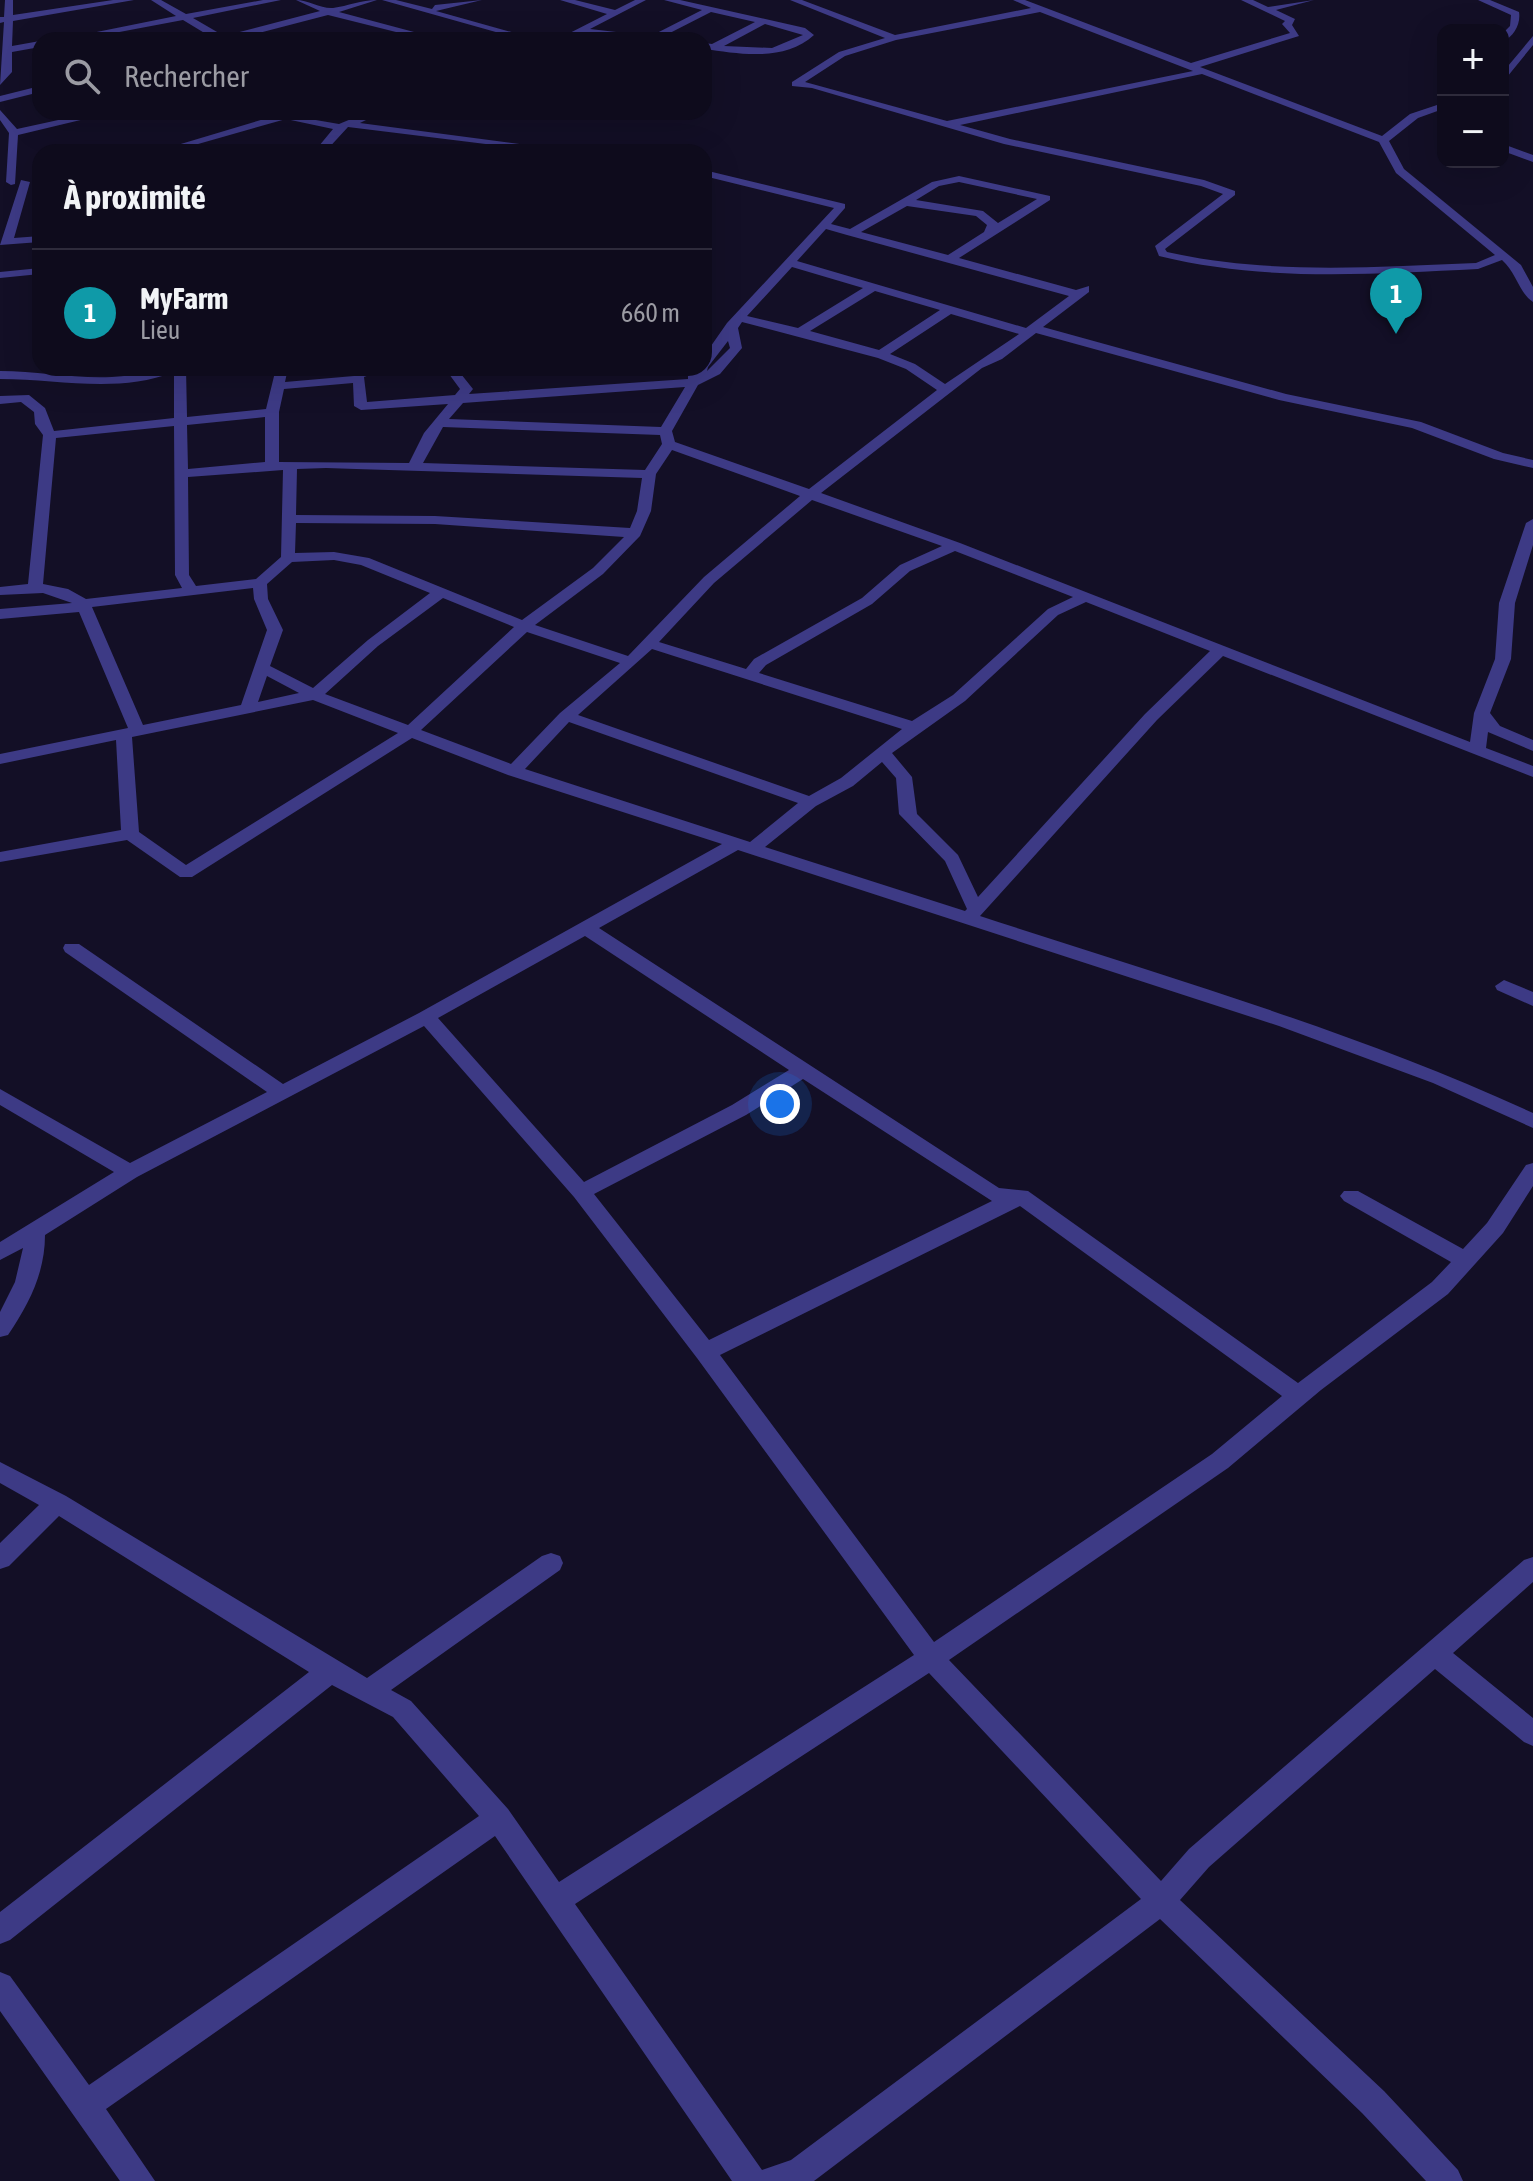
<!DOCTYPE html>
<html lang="fr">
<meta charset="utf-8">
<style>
body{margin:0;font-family:"Asap Condensed",sans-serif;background:#1c1929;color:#f1f3f6}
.controls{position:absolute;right:24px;top:24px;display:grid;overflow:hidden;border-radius:16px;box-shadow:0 8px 32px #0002}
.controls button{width:72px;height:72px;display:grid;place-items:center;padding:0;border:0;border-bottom:2px solid #2e2b3b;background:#0e0b1c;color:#f1f3f6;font:40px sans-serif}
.you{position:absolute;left:780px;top:1104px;width:28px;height:28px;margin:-20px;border:6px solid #fff;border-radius:50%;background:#1a73e8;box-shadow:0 0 0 12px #1a73e833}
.badge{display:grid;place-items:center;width:52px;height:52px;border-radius:50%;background:#00e5ff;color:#fff;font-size:26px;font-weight:700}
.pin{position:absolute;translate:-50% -66px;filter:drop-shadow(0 2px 4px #0008)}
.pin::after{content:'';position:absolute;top:42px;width:28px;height:24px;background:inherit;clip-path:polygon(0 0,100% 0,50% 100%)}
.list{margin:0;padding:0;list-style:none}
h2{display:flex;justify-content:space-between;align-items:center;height:104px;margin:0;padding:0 32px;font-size:34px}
h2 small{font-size:26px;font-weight:400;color:#9b9ba3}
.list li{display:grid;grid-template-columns:52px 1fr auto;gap:24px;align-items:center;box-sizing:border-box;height:128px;padding:0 32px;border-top:2px solid #2e2b3b}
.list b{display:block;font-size:30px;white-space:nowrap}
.list p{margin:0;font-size:26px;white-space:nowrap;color:#9b9ba3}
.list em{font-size:26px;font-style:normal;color:#9b9ba3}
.icon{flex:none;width:44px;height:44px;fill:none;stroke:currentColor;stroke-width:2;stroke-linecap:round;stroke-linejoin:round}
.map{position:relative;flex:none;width:1533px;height:2181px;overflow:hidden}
.search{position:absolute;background:#0e0b1c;box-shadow:0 8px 32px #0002;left:32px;top:32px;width:680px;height:88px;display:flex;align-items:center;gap:20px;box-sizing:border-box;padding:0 28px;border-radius:24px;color:#9b9ba3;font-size:30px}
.panel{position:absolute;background:#0e0b1c;box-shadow:0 8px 32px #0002;left:32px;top:144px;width:680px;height:232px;border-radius:24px}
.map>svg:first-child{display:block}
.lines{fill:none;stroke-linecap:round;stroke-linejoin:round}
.street{fill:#3d3a85;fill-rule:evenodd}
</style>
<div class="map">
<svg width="1533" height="2181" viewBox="0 0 1533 2181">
<rect width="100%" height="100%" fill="#130f26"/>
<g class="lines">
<!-- street -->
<path class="street" d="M5 0H13V15L113 0H134L13 21 12 46 40 41V47L12 52V72L0 85 4 22 0 23V17H4Z
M151 0H161L186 14 263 0H281L193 18 224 36 320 11 296 0C308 0 321 9 333 8 348 6 361 0 377 0L339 12 444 40H428L328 15 232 40H216L183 20 77 40H57L176 16Z
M382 0H396L432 9 435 5 482 0 436 11 540 40H524Z
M560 0H575L615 10 635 0H646L590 29 651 36 702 10 664 0H680L805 28 814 35C784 62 741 54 704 49V43L712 44 755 22 711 12 662 37 671 40 581 34 568 40H556L607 14ZM765 24 803 35 772 48 724 46Z
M790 0H802L895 35 1031 8 1013 0H1025L1191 63 1290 33 1282 24 1285 21 1241 0H1253L1268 7 1314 0 1276 10 1295 19 1292 25 1299 36 1200 67 1382 136 1410 114 1443 103V109L1418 118 1389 141 1404 169 1521 265 1533 287V302C1519 293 1516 272 1502 260L1478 269C1370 274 1265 282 1159 256L1155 246 1223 194 1201 186 1004 144 812 88 792 86V82L839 52 885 38ZM1040 12 1193 71 947 121 805 82 845 56 896 40ZM1202 74 1379 142 1396 173 1495 255 1476 263C1372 267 1270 275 1167 252L1165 249 1235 195V191L1204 180 1010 139 960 125Z
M1478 0H1490L1519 12C1521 24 1514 36 1503 42V33L1510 26 1511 15Z
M1533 36V45L1503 82V72Z
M40 86V92L0 102V96Z
M0 110 17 129 95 112H114L18 135 15 184 11 185 6 182 9 133 0 120Z
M269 112 339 124 368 112H382L360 123 580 152H550L348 127 325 152H314L333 129 286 119 170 152H154L274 116Z
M1503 144 1533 155V162L1503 151Z
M704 170 845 204V208L831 224 850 229 932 182 959 176 1050 196V200L959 258 1076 290 1089 286V292L1043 327 1286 394 1421 422 1503 453 1533 460V468L1494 459 1412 428 1279 400 1036 333 1002 359 982 368 821 493 960 543 1470 742 1474 713 1495 659 1499 603 1526 523 1533 519V545L1515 603 1511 659 1490 713 1500 726 1533 740V751L1488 732 1486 748 1533 766V777L1223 656 1157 720 980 916C1166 977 1355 1031 1533 1113V1128L1433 1083 1279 1026 738 850 599 928 999 1188 1028 1191 1298 1383 1432 1282 1451 1262 1344 1201 1340 1196 1344 1191H1358L1463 1249 1487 1223 1526 1165 1533 1163V1186L1503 1233 1448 1294 1321 1390 1228 1468 949 1660 1161 1881 1189 1849 1524 1560 1533 1557V1582L1453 1653 1533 1718V1746L1524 1742 1435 1669 1209 1867 1180 1900 1384 2091 1458 2170 1463 2181H1426L1362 2113 1160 1919 814 2181H732L495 1836 106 2109 155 2181H120L0 2011V1972L10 1976 89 2085 479 1816 393 1717 332 1685 10 1940 0 1944V1912L309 1672 59 1516 9 1566 0 1569V1543L39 1505 0 1483V1462L66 1496 367 1678 542 1556 551 1553 560 1556 563 1563 560 1570 391 1690 411 1701 508 1809 559 1882 914 1655 697 1358 574 1197 424 1026 137 1177 45 1235C45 1273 29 1304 8 1335L0 1337V1312L15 1282 23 1248 0 1260V1242L114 1172 0 1105V1089L130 1163 267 1092 65 952 63 948 65 944H79L283 1084 419 1013 722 844 508 775 412 738 192 877H180L127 840 0 862V852L121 830 116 740 0 764V754L128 728 79 612 0 619V609L72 603 43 593 0 595V587L28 584 43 435 35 424 34 412 21 402 0 404V396L29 395 45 408 54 431 174 418V372C117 394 59 379 0 379V371C38 371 75 379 112 377 138 376 161 368 186 368L187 417 266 409 276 368H288L285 382 354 376 355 371 387 368 364 377 367 402 455 395 460 389 449 374V368H461V374L473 389 469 394 688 379V369L704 368V356L727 323 834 208 704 176ZM959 182 1037 199 998 223 983 211 916 200 939 186ZM907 206 976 216 987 225 984 232 948 255 861 232ZM826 229 847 235 1069 296 1026 328 797 261ZM792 267 863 288 798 328 747 316ZM875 291 940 310 879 350 810 331ZM951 314 1019 334 945 384 915 364 890 354ZM742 322 878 358 906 369 937 390 809 489 675 442 672 431 698 385 720 374 742 348 738 328ZM728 341 730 348 707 371 708 367ZM353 383 354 406 361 410 448 404 424 433 409 463 279 462V412L284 389ZM685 387 661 427 449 419 463 403ZM265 417V462L188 469 187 425ZM174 426 175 575 182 588 86 599 68 589 43 584 56 438ZM443 427 660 435 662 444 645 470 423 463ZM672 450 800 496 704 577 628 656 535 625 603 574 640 536 651 511 656 474ZM326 468 356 469 642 478 637 511 630 528 435 516 296 515 297 469ZM283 470 281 557 256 579 196 586 189 575 188 477ZM812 500 942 546 900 565 862 598 754 659 746 669 659 642 714 583ZM296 523 435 524 624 537 593 568 522 620 369 558 334 552 295 553ZM955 551 1073 597 1048 609 953 695 912 721 759 673 766 665 872 604 910 571ZM334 560 361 565 430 593 368 640 313 688 270 666 283 630 268 599 267 584 292 562ZM253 588 254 599 267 630 241 705 143 725 92 607ZM443 598 514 627 408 725 325 694 378 646ZM1086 602 1210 651 1145 714 978 897 958 855 917 814 912 777 892 753 965 701 1058 615ZM527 632 620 663 560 713 511 764 421 730ZM652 649 902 729 841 778 809 796 578 715ZM267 676 299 693 258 702ZM313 700 398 733 186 865 139 832 132 737ZM569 722 798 803 750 842 525 769ZM882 762 896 778 899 814 945 861 967 909 965 911 765 847 816 806 853 786ZM585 936 789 1070 732 1105 584 1182 438 1018ZM803 1079 992 1201 709 1340 594 1194 746 1115ZM1020 1206 1282 1396 1212 1454 934 1642 720 1355ZM929 1673 1141 1899 791 2160 762 2170 575 1904Z
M21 180 30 182 14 238 40 236V242L0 245Z
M40 268V274L0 278V272Z
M1504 980 1533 992V1006L1497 990 1495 986Z"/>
</g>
</svg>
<div class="controls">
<button>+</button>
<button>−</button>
</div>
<div class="you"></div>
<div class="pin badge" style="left:1396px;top:334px;background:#0f9aa8">1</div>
<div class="search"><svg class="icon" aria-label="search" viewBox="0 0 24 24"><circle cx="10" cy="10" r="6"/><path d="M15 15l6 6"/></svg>Rechercher</div>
<section class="panel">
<h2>À proximité<small></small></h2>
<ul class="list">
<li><span class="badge" style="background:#0f9aa8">1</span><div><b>MyFarm</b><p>Lieu</p></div><em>660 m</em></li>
</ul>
</section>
</div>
